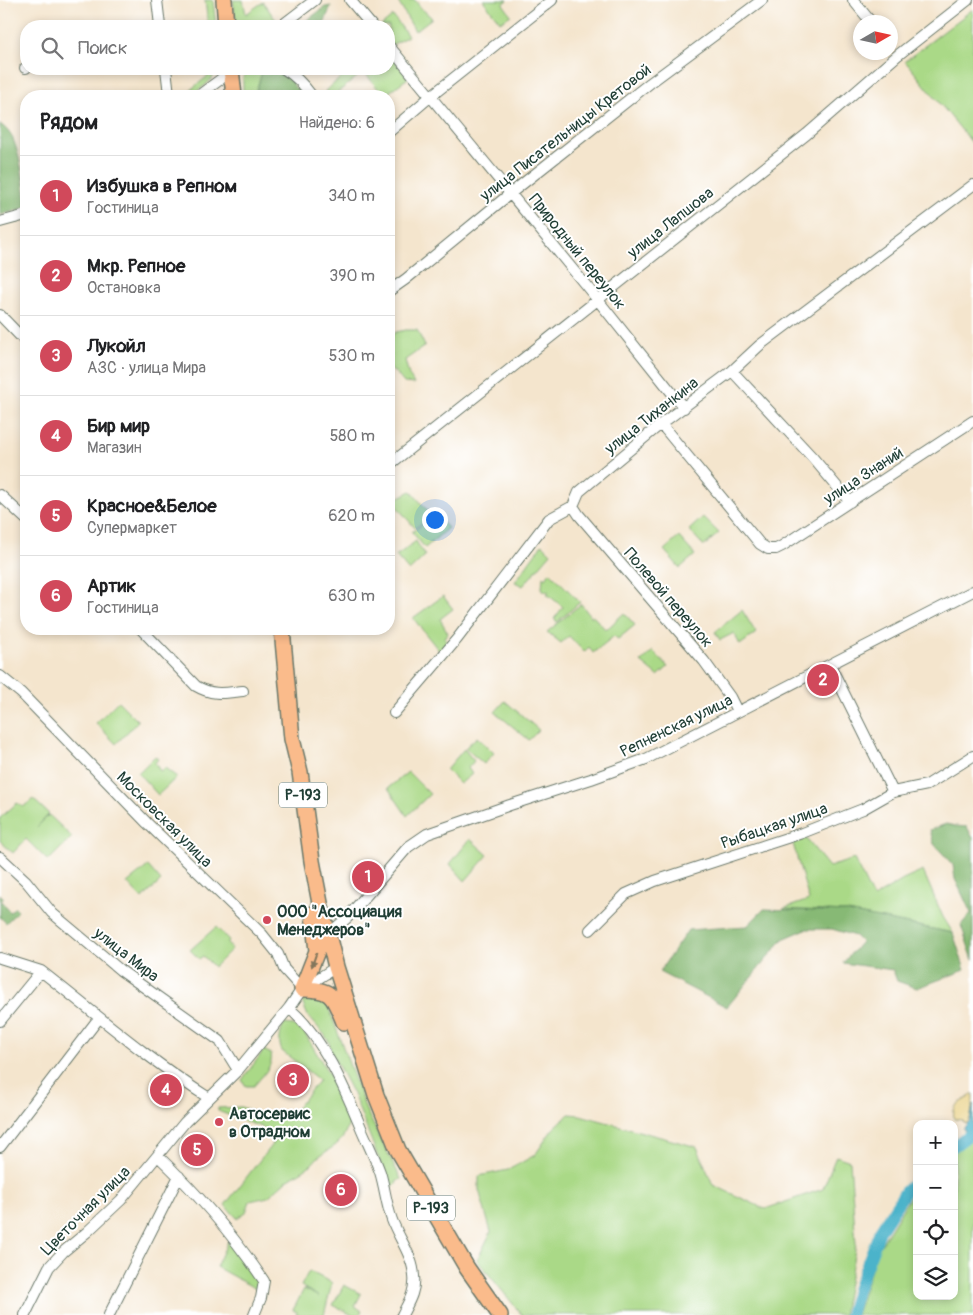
<!DOCTYPE html>
<html lang="ru">
<meta charset="utf-8">
<style>
body{margin:0;font-family:Pangolin,sans-serif;background:#f6f6f6;color:#202124}
.controls{position:absolute;right:15px;bottom:15px;display:grid;overflow:hidden;border-radius:10px;box-shadow:0 2px 8px #0003}
.controls button{width:45px;height:45px;display:grid;place-items:center;padding:0;border:0;border-bottom:1px solid #e0e0e0;background:#fff;color:#202124;font:25px sans-serif}
.compass{position:absolute;left:853px;top:15px;width:45px;height:45px;border-radius:50%;background:#fff;box-shadow:0 2px 8px #0003;rotate:81deg}
.you{position:absolute;left:434px;top:519px;width:18px;height:18px;margin:-12px;border:4px solid #fff;border-radius:50%;background:#1a73e8;box-shadow:0 0 0 8px #1a73e833}
.badge{display:grid;place-items:center;width:32px;height:32px;border-radius:50%;background:#d1495b;color:#fff;font-size:16px;font-weight:700}
.pin{position:absolute;translate:-50% -50%;border:2px solid #fff;box-shadow:0 1px 5px #0006}
.list{margin:0;padding:0;list-style:none}
h2{display:flex;justify-content:space-between;align-items:center;height:65px;margin:0;padding:0 20px;font-size:21px}
h2 small{font-size:16px;font-weight:400;color:#757577}
.list li{display:grid;grid-template-columns:32px 1fr auto;gap:15px;align-items:center;box-sizing:border-box;height:80px;padding:0 20px;border-top:1px solid #e0e0e0}
.list b{display:block;font-size:19px;white-space:nowrap}
.list p{margin:0;font-size:16px;white-space:nowrap;color:#757577}
.list em{font-size:16px;font-style:normal;color:#757577}
.icon{flex:none;width:28px;height:28px;fill:none;stroke:currentColor;stroke-width:2;stroke-linecap:round;stroke-linejoin:round}
.map{position:relative;flex:none;width:973px;height:1315px;overflow:hidden}
.search{position:absolute;background:#fff;box-shadow:0 2px 8px #0003;left:20px;top:20px;width:375px;height:55px;display:flex;align-items:center;gap:12px;box-sizing:border-box;padding:0 18px;border-radius:20px;color:#757577;font-size:19px}
.panel{position:absolute;background:#fff;box-shadow:0 2px 8px #0003;left:20px;top:90px;width:375px;height:545px;border-radius:20px}
.map>svg:first-child{display:block}
.green{fill:#aad987;stroke:#648b5e}
.forest{fill:#87b974;stroke:#537b54}
.sand{fill:#eeda9e;stroke:#868c69}
.water{fill:#4cb3ca;stroke:#36787f}
.lines{fill:none;stroke-linecap:round;stroke-linejoin:round}
.river{stroke:#4cb3ca;stroke-width:12}
.minor-casing{stroke:#6a786a;stroke-width:12}
.highway-casing{stroke:#6a786a;stroke-width:18}
.minor{stroke:#fff;stroke-width:10}
.highway{stroke:#fabb8b;stroke-width:15}
.oneway{fill:#82765b}
.poi-dot{fill:#d1495b;stroke:#fff;stroke-width:2}
.labels{text-anchor:middle;stroke-width:4;stroke-linejoin:round;paint-order:stroke}
.shield{fill:#fff;stroke:#627771;stroke-width:1}
.shield-label{font-size:15px;font-weight:bold;fill:#1f3d34}
.street-label{font-size:16px;fill:#1f3d34;stroke:#fff}
.poi-label{font-size:16px;font-weight:bold;fill:#1f3d34;stroke:#fff;text-anchor:start}
</style>
<div class="map">
<svg width="973" height="1315" viewBox="0 0 973 1315">
<rect width="100%" height="100%" fill="#fff"/>
<filter id="ink" filterUnits="userSpaceOnUse"><feTurbulence type="fractalNoise" baseFrequency=".02" numOctaves="2"/><feDisplacementMap in="SourceGraphic" scale="10" xChannelSelector="R" yChannelSelector="G"/><feConvolveMatrix kernelMatrix="1 2 1 2 8 2 1 2 1" color-interpolation-filters="sRGB"/></filter>
<filter id="wash" filterUnits="userSpaceOnUse"><feTurbulence type="fractalNoise" baseFrequency=".0096" numOctaves="4" result="noise"/><feDisplacementMap in="SourceGraphic" scale="20" xChannelSelector="R" yChannelSelector="G"/><feGaussianBlur stdDeviation="1.12" result="paint"/><feColorMatrix in="noise" values="0 0 0 0 0 0 0 0 0 0 0 0 0 0 0 0 0 1.4 0 .05"/><feComposite in="paint" operator="in"/></filter>
<g filter="url(#wash)">
<rect width="100%" height="100%" fill="#f4e5cd"/>
<!-- green -->
<path class="green" d="M205 0H213L216 26H208Z
M233 0H243L246 14 263 2 276 20 271 23 267 22 258 26H238L235 16Z
M397 0H415L421 8 432 18 415 31Z
M483 0H508L503 4 511 15 500 22Z
M973 9V144L905 61Z
M393 16 408 36 392 45 389 41V26H381Z
M389 53 408 78 384 96 365 73 371 69H389Z
M211 69H217C213 80 204 88 192 93L189 91 208 76Z
M246 69H263L254 96H243V78Z
M338 69H359L362 73 333 96H329L325 91 343 76Z
M406 330H417L425 346 405 360 409 375 414 384 404 383 396 373 389 369V338L396 332Z
M411 491 432 516 415 528 392 501Z
M436 515 448 528 425 548 412 532Z
M703 517 719 533 704 546 689 530Z
M679 537 695 555 680 568 664 550Z
M416 541 425 556 409 571 396 556Z
M542 544 551 553 523 586 515 582Z
M550 572 580 602 557 622 554 619 563 607 547 594 549 592 544 591 542 588 543 576 546 578Z
M443 596 453 609 440 619 448 633 445 638 448 642 440 652 413 618Z
M581 604 591 617 593 616 606 630 624 613 635 625 618 639 614 636 593 653 589 647 584 652 569 636 561 643 547 632Z
M742 610 756 633 740 645 734 633 720 640 715 632Z
M653 651 668 667 658 676 641 662Z
M118 701 138 721 116 744 96 723Z
M505 701 539 730 529 740 495 712Z
M477 737 494 753 484 764 465 748Z
M464 749 474 761 468 768 472 774 460 784 446 770Z
M155 756 158 759 155 763 160 771 165 768 177 777 158 795 138 773Z
M408 772 430 794 407 816 388 788Z
M33 799 49 814 37 827 49 815 72 837 48 861 26 839 13 853 0 841V818L17 803 23 807Z
M804 836 829 867 854 859 873 898 903 880 923 871 943 917 953 933 848 912 783 909 809 900 792 840Z
M470 839 488 855 465 881 450 864Z
M148 866 161 881 142 899 127 883Z
M216 927 229 940 227 943 232 949 214 967 203 956 199 959 190 950Z
M312 995 320 997 327 1003 366 1110 401 1179 396 1182 397 1184 390 1187 353 1094 331 1052 329 1042 324 1034 308 1016 302 1002 305 997Z
M285 1024 293 1025 304 1032 335 1084 351 1120 342 1139 336 1145 318 1157 311 1165 287 1180 268 1197 250 1201 246 1212 237 1218 225 1205 280 1134 223 1113 218 1110V1108L241 1107 277 1121 283 1114 289 1118 319 1080 282 1051C278 1043 280 1034 283 1026Z
M264 1050 271 1054C274 1066 261 1077 254 1086H246L242 1080Z
M569 1114 580 1115 697 1147 713 1185 765 1209 823 1189 836 1156 850 1161 856 1244 843 1315H522L477 1260 491 1232 479 1190V1176L508 1170 535 1155 552 1130Z
M973 1137V1315H856L877 1251 917 1186V1296H954V1151Z
M228 1241 261 1286 258 1290 216 1267Z
M309 1271 332 1283 324 1315H296L297 1312 293 1310 304 1289 319 1297 301 1286Z
M344 1285 361 1294 355 1306 362 1311 359 1315H352L333 1305Z"/>
<!-- forest -->
<path class="forest" d="M331 6 323 26H299L325 7Z
M263 69H278L281 70 292 79 294 86 304 96H255Z
M0 124C6 128 10 133 13 139 20 154 26 190 26 206L25 208 0 215Z
M946 824 955 826 967 827 973 838V960L961 925 971 913 955 879 953 865 934 844 930 830Z
M0 894 4 898 1 901 10 912 15 907 18 911 6 923 0 917Z
M764 909 848 912 953 933 965 970 917 988 897 981 893 970 843 963 861 942 855 936 832 929H806L783 939 727 1007 659 972 688 930 747 926Z"/>
<!-- sand -->
<path class="sand" d="M973 1093C973 1102 973 1118 966 1124L962 1120 954 1119C951 1101 965 1103 973 1093Z"/>
<!-- water -->
<path class="water" d="M973 1104V1137L969 1140 963 1128 970 1121Z"/>
<g class="lines">
<!-- river -->
<path class="river" d="M954 1146 973 1132
M850 1315 857 1290 880 1231 905 1192 913 1184 917 1177"/>
</g>
</g>
<g filter="url(#ink)">
<g class="lines">
<defs>
<path id="minor" d="M157 0 160 26
M350 0 372 26
M853 0 871 22
M281 26 315 0
M389 46 597 299 684 408
M25 68H26
M166 69 169 94 171 96
M284 69C296 76 304 85 312 96
M198 96 221 79 228 69
M389 132 431 96 552 0
M0 222 26 215
M389 291 406 279 511 193 650 83 762 0
M0 315 26 342
M732 371 813 458 850 502
M661 424 760 544 768 549H776L782 546 973 421
M389 465 807 134 898 55 968 0
M0 495 26 519
M573 506 579 515 704 661 730 697 737 711
M141 629 196 686C213 696 224 693 243 691
M830 665 893 792
M0 676 21 693 147 823 262 934 278 954 284 969 302 989
M394 713 457 639 549 519 573 506 579 492 661 424 732 371 760 345 973 185
M0 857 26 881 52 913 89 944 120 970 220 1041 238 1070
M590 930 626 894 655 881 802 833 863 809 893 792 927 785 973 756
M327 935 347 918 408 847 427 834 510 805 591 779 646 759 973 591
M0 958 41 971
M289 1008C323 1037 345 1089 362 1130 368 1144 375 1158 380 1172 385 1188 386 1204 392 1220 399 1239 413 1256 414 1276 416 1291 408 1303 402 1315
M0 1021 41 971C96 1014 149 1060 209 1098
M0 1147 99 1018
M158 1156C197 1193 234 1236 264 1281L261 1298 254 1315
M25 1315 49 1267 63 1252 87 1232 121 1200 185 1122 238 1070 289 1008 302 989 336 967
M109 1315 179 1176"/>
<path id="highway" d="M224 0 226 26
M231 69 234 96
M282 629 292 739 300 772 312 861 320 903 336 967 376 1095 398 1150 467 1268 500 1315
M313 914 317 951 302 989C333 989 333 996 344 1022"/>
</defs>
<!-- minor casing -->
<use href="#minor" class="minor-casing"/>
<!-- highway casing -->
<use href="#highway" class="highway-casing"/>
<!-- minor -->
<use href="#minor" class="minor"/>
<!-- highway -->
<use href="#highway" class="highway"/>
</g>
<!-- one-way arrows -->
<defs><path id="oneway-solid" d="M-6-.8H1V-3.2L6.5 0L1 3.2V.8H-6Z" transform="scale(1.25)"/></defs>
<use class="oneway" href="#oneway-solid" transform="translate(314 960) rotate(109)"/>
</g>
<!-- markers -->
<g class="poi-dot">
<circle cx="267" cy="920" r="5"/>
<circle cx="219" cy="1122" r="5"/>
</g>
<g class="labels">
<!-- shield labels -->
<g class="shield">
<rect x="279" y="782.5" width="48" height="25" rx="4"/>
<rect x="407" y="1195.5" width="48" height="25" rx="4"/>
</g>
<g class="shield-label">
<text x="303" y="800">Р-193</text>
<text x="431" y="1213">Р-193</text>
</g>
<!-- street labels -->
<g class="street-label">
<text transform="translate(565 132) rotate(-38)" y="6">улица Писательницы Кретовой</text>
<text transform="translate(670 222) rotate(-38)" y="6">улица Лапшова</text>
<text transform="translate(578 251) rotate(51)" y="6">Природный переулок</text>
<text transform="translate(651 415) rotate(-38)" y="6">улица Тиханкина</text>
<text transform="translate(863 475) rotate(-33)" y="6">улица Знаний</text>
<text transform="translate(669 597) rotate(49)" y="6">Полевой переулок</text>
<text transform="translate(676 725) rotate(-26)" y="6">Репненская улица</text>
<text transform="translate(165 819) rotate(45)" y="6">Московская улица</text>
<text transform="translate(774 825) rotate(-19)" y="6">Рыбацкая улица</text>
<text transform="translate(127 954) rotate(38)" y="6">улица Мира</text>
<text transform="translate(85 1210) rotate(-45)" y="6">Цветочная улица</text>
</g>
<!-- poi labels -->
<g class="poi-label">
<text x="277" y="917">ООО "Ассоциация<tspan x="277" dy="18">Менеджеров"</tspan></text>
<text x="229" y="1119">Автосервис<tspan x="229" dy="18">в Отрадном</tspan></text>
</g>
</g>
</svg>
<div class="controls">
<button>+</button>
<button>−</button>
<button><svg class="icon" aria-label="locate" viewBox="0 0 24 24"><circle cx="12" cy="12" r="6"/><path d="M12 2v4M12 18v4M2 12h4M18 12h4"/></svg></button>
<button><svg class="icon" aria-label="layers" viewBox="0 0 24 24"><path d="M12 4l9 5-9 5-9-5zM3 14l9 5 9-5"/></svg></button>
</div>
<svg class="compass" viewBox="-18 -18 36 36"><path d="M0-13l5 13h-10z" fill="#e53935"/><path d="M0 13l5-13h-10z" fill="#757577"/></svg>
<div class="you"></div>
<div class="pin badge" style="left:368px;top:877px">1</div>
<div class="pin badge" style="left:823px;top:680px">2</div>
<div class="pin badge" style="left:293px;top:1080px">3</div>
<div class="pin badge" style="left:166px;top:1090px">4</div>
<div class="pin badge" style="left:197px;top:1150px">5</div>
<div class="pin badge" style="left:341px;top:1190px">6</div>
<div class="search"><svg class="icon" aria-label="search" viewBox="0 0 24 24"><circle cx="10" cy="10" r="6"/><path d="M15 15l6 6"/></svg>Поиск</div>
<section class="panel">
<h2>Рядом<small>Найдено: 6</small></h2>
<ul class="list">
<li><span class="badge">1</span><div><b>Избушка в Репном</b><p>Гостиница</p></div><em>340 m</em></li>
<li><span class="badge">2</span><div><b>Мкр. Репное</b><p>Остановка</p></div><em>390 m</em></li>
<li><span class="badge">3</span><div><b>Лукойл</b><p>АЗС · улица Мира</p></div><em>530 m</em></li>
<li><span class="badge">4</span><div><b>Бир мир</b><p>Магазин</p></div><em>580 m</em></li>
<li><span class="badge">5</span><div><b>Красное&amp;Белое</b><p>Супермаркет</p></div><em>620 m</em></li>
<li><span class="badge">6</span><div><b>Артик</b><p>Гостиница</p></div><em>630 m</em></li>
</ul>
</section>
</div>
